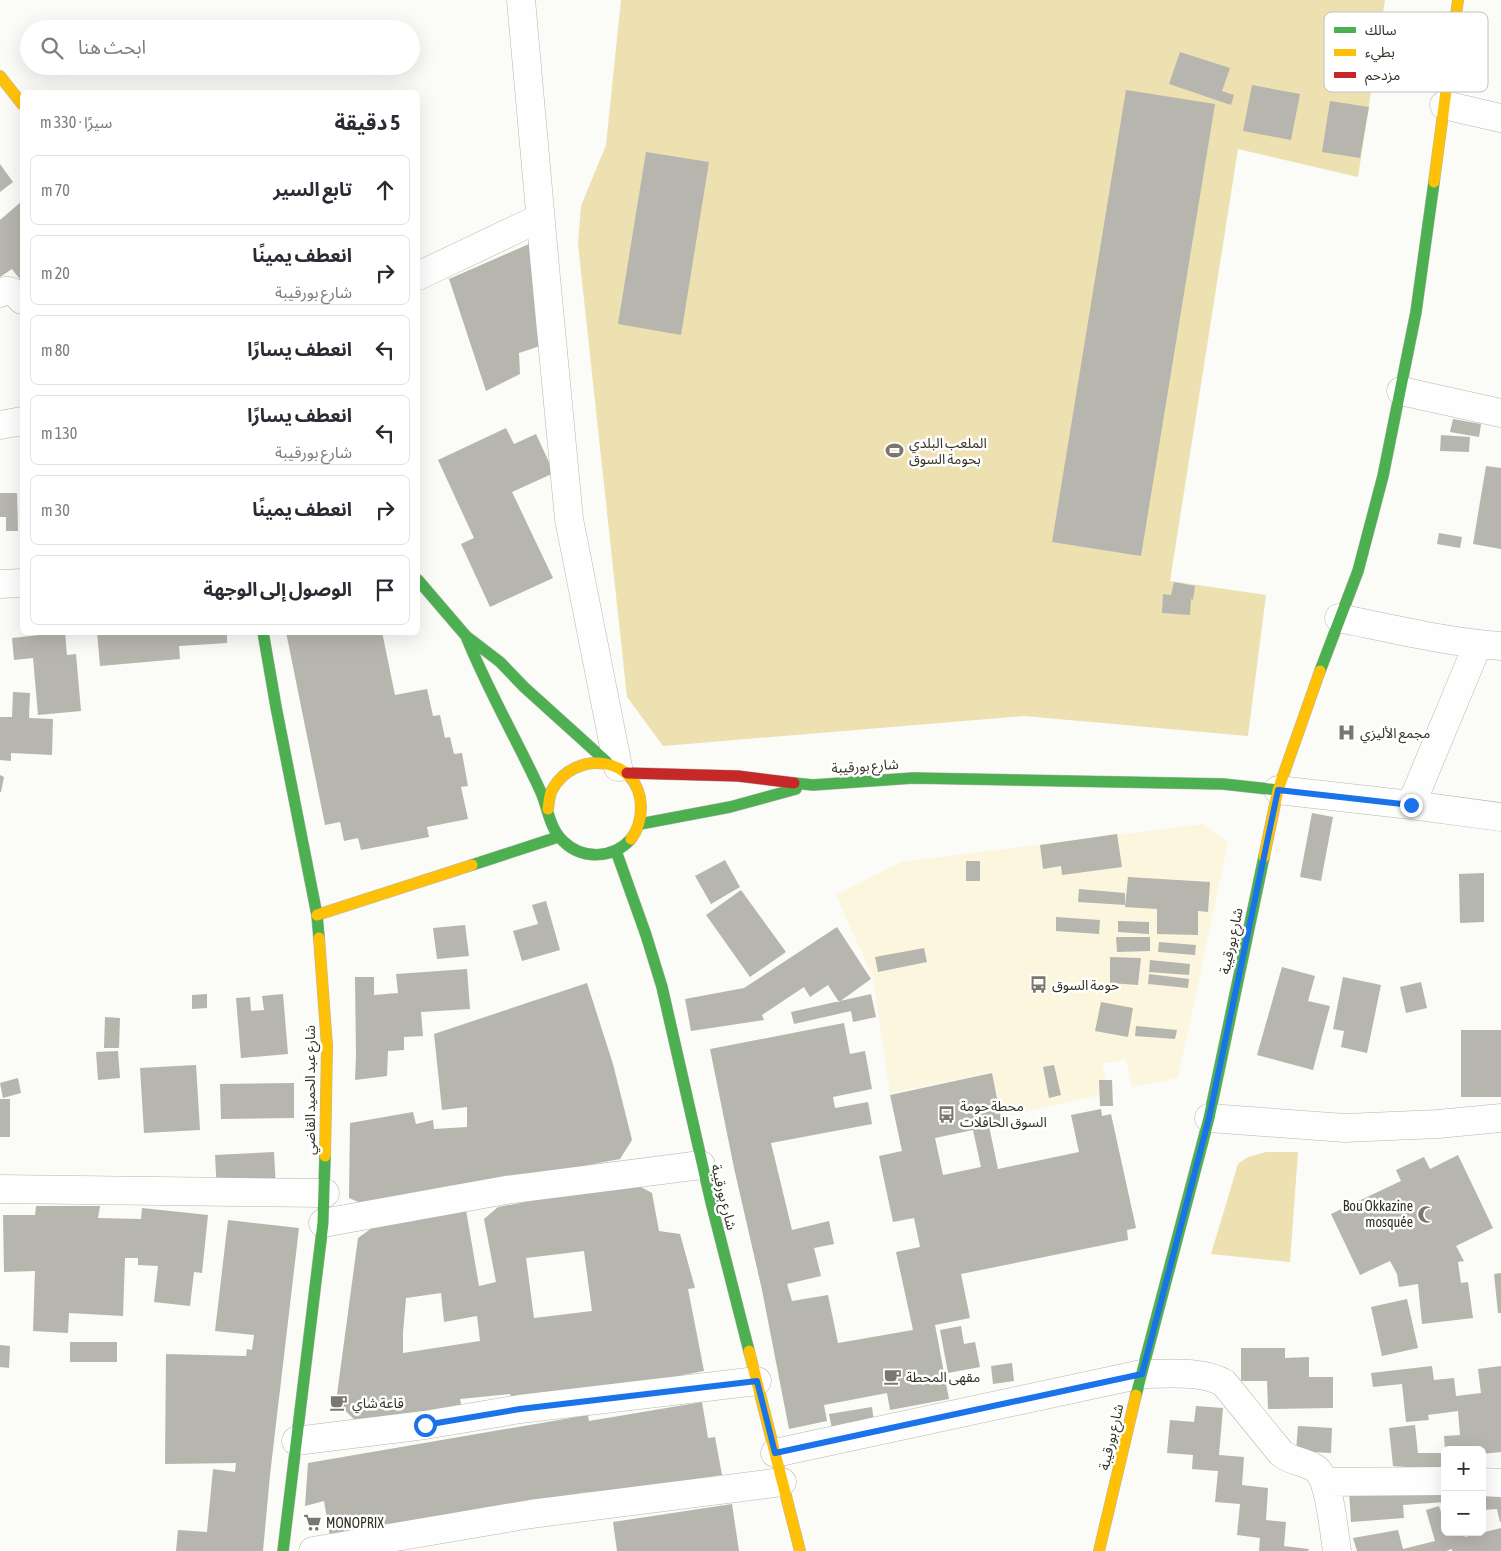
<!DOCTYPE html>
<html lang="ar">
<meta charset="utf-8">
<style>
body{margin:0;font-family:"Asap Condensed","Noto Sans Arabic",sans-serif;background:#f7f7f7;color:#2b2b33;direction:rtl}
.controls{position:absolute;right:15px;bottom:15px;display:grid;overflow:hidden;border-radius:8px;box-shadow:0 5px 20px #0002}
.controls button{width:45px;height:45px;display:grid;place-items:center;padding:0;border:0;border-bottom:1px solid #e1e1e2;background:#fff;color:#2b2b33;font:25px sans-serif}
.stop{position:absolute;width:15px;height:15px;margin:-11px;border:4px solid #1a73e8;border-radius:50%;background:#fff}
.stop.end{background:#1a73e8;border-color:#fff;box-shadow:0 1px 5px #0008}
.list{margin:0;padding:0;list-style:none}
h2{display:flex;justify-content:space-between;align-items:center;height:65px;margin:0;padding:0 20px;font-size:21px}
h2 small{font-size:16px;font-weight:400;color:#7c7c81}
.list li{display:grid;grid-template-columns:32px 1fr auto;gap:15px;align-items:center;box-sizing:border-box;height:70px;margin:0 10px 10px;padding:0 10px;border:1px solid #e1e1e2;border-radius:8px}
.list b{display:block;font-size:19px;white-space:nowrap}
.list p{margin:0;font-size:16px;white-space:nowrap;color:#7c7c81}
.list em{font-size:16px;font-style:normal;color:#7c7c81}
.icon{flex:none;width:28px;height:28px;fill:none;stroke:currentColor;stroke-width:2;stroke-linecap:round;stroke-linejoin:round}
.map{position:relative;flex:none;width:1501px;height:1551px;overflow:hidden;direction:ltr}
.search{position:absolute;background:#fff;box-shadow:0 5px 20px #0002;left:20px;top:20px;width:400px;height:55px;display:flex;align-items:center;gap:12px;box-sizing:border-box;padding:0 18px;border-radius:28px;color:#7c7c81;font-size:19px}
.panel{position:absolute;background:#fff;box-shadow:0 5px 20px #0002;left:20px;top:90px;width:400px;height:545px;border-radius:8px;direction:rtl}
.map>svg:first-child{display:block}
.built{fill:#fcf6df}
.green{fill:#ede0b1}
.building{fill:#b6b5ae;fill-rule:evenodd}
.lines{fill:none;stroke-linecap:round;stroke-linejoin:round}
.street-casing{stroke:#b7b6af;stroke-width:29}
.fast-casing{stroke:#b7b6af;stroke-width:12}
.slow-casing{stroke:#b7b6af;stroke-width:12}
.jam-casing{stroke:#b7b6af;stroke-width:12}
.street{stroke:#fefefe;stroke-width:28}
.fast{stroke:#4caf50;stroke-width:11}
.slow{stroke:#ffc107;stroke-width:11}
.jam{stroke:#c62828;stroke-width:11}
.route{stroke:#1a73e8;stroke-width:6}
.labels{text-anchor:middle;stroke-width:5;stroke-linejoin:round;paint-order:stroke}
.poi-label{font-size:14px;fill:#333024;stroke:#fff;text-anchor:start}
.street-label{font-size:14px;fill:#333024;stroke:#fff}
.key{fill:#fff;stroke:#c2c1bd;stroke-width:1}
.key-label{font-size:14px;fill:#333024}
</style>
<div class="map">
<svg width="1501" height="1551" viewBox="0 0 1501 1551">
<rect width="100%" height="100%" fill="#fbfbf7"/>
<!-- built -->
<path class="built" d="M1204 824 1228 843 1178 1078 1132 1087 1126 1059 1102 1064 1108 1093 1002 1117 992 1072 890 1093 873 978 836 895 901 862Z"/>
<!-- green -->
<path class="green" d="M621 0H1385L1358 177 1238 149 1170 581 1266 595 1248 736 1024 716 663 746 627 697 578 244 581 206 606 145Z
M1266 1152H1298L1290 1262 1211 1254 1238 1164 1248 1157Z"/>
<!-- building -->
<path class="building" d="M1180 52 1230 68 1222 91 1234 95 1231 105 1169 84Z
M1252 85 1300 94 1291 140 1243 131Z
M1126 90 1215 104 1141 556 1052 542Z
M1330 101 1369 107 1360 158 1322 152Z
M646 152 709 162 681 335 618 324Z
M0 164 13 182 0 192Z
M22 201V282L12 269 0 277V220Z
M538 240 549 343 519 353 520 374 486 391 449 279Z
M1453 419 1481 424 1479 437 1450 432Z
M506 428 514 444 536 434 554 473 512 492 553 578 490 607 461 544 474 538 438 460Z
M1441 435 1470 437 1469 452 1440 451Z
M1486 466 1501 468V549L1473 544Z
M0 493H17L18 531H6V517H0Z
M1439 533 1462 537 1460 548 1437 544Z
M1174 582 1195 586 1193 600 1191 599 1190 615 1162 613 1163 594 1171 595Z
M49 632H65L67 655 76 654 81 711 38 715 33 658 14 660 12 638 49 634Z
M97 632H227V643L179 646 180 659 100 666Z
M286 632H382L395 695 427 689 433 716 440 715 445 738 450 737 454 754 462 753 468 786 461 787 468 819 427 827 429 837 361 850 358 838 344 841 340 822 325 825Z
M13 692 30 693 29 718 53 719 52 755 11 753V761L0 760V717H12Z
M0 775 4 777 1 792H0Z
M1312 813 1333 817 1321 881 1300 877Z
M1117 834 1122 867 1062 875 1061 866 1043 869 1040 845Z
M725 860 740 887 711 904 695 876Z
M966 861H980V881H966Z
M1484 873V922L1460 923 1459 874Z
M1128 877 1210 882 1208 912 1198 911V935L1157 934V909L1125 907Z
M1079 889 1125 893V905L1078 902Z
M741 890 786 952 750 977 706 915Z
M546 901 560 950 522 961 513 931 538 924 532 905Z
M1056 917 1100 920 1099 934 1056 931Z
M1118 921 1149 922V934L1118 932Z
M465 925 469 956 437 959 433 928Z
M837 927 871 979 839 1002 828 985 810 997 804 987 762 1015 764 1020 691 1031 685 999 744 988Z
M1116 937H1150V951L1117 952Z
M1159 942 1196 945 1195 955 1158 952Z
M924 948 927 962 878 972 875 957Z
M1110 957 1141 958 1138 985 1110 983Z
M1150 960 1190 964 1189 975 1149 972Z
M1282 967 1315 976 1308 1001 1330 1006 1313 1070 1257 1055Z
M467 969 470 1009 421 1012 423 1036 404 1037V1050L388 1051 387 1076 355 1080 356 1056 355 977H374V995L398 993 396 974Z
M1149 974 1189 979 1188 988 1148 984Z
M1343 977 1381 985 1367 1053 1341 1047 1344 1031 1333 1029Z
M1421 982 1427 1008 1406 1013 1400 987Z
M587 983 613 1064 632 1140 620 1159 567 1169 447 1186 361 1203 349 1198 350 1123 413 1112 416 1124 433 1120 434 1129 467 1127V1107L442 1110 434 1034Z
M207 994V1008L192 1009V995Z
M283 994 288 1054 241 1058 236 998 250 997 251 1011 264 1010 262 996Z
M871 994 876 1017 853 1022 851 1011 794 1024 791 1012Z
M1101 1002 1133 1008 1128 1037 1095 1031Z
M105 1017 120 1018 119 1048H104Z
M844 1023 850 1054 865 1051 872 1089 833 1097 835 1108 868 1102 872 1124 771 1143 792 1230 829 1221 834 1244 814 1248 821 1276 787 1284 792 1301 828 1295 838 1343 913 1330 896 1252 920 1247 914 1218 893 1222 879 1156 902 1151 890 1095 992 1073 1002 1123 989 1126 998 1169 1079 1152 1071 1115 1101 1109 1102 1116 1111 1114 1136 1228 1127 1230 1128 1240 961 1274 970 1318 935 1325 949 1399 890 1410 887 1393 824 1405 827 1421 789 1429 762 1290 734 1168 710 1049ZM973 1130 981 1167 943 1175 935 1138Z
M1136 1026 1177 1030 1175 1039 1135 1036Z
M1461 1030H1501V1097H1461Z
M118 1051 120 1078 98 1080 96 1052Z
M196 1065 200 1130 144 1133 140 1068Z
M1054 1065 1061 1095 1049 1098 1043 1067Z
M18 1078 21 1093 3 1098 0 1083Z
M1099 1080H1112L1113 1106H1100Z
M294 1083V1118L221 1119 220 1084Z
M0 1099H10V1137H0Z
M274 1152 276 1188 217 1192 215 1155Z
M1458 1155 1493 1228 1456 1246 1464 1261 1458 1262 1461 1283 1468 1282 1473 1318 1422 1324 1418 1284 1399 1287 1397 1274 1390 1261 1360 1275 1331 1214 1401 1181 1396 1170 1424 1157 1430 1169Z
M632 1182 652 1193 659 1231 680 1234 695 1288 688 1289 704 1371 615 1388 513 1403 510 1394 460 1399 462 1408 357 1422 336 1402 358 1238 379 1223 466 1210 479 1286 496 1282 484 1219 498 1207ZM584 1251 592 1311 534 1318 526 1258ZM441 1293 444 1322 477 1316 480 1341 403 1353V1333L406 1298Z
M36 1206H100L98 1218 141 1219 142 1208 208 1215 202 1273 194 1272 190 1306 154 1302 158 1266 138 1265V1258H125L123 1316 69 1313 68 1333 33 1331 35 1271 4 1272 3 1215H35Z
M228 1220 299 1228 270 1475 263 1551H176L178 1530 207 1532 213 1469 235 1472 236 1463 165 1464 166 1354 246 1356 247 1349 252 1350 254 1335 215 1331Z
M1501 1273V1313H1498L1494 1274Z
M1407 1299 1418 1348 1382 1356 1371 1307Z
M961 1326 964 1344 975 1342 980 1367 948 1373 940 1330Z
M70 1342H117V1362H70Z
M0 1345 10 1346 9 1368 0 1367Z
M1241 1348H1285V1358L1309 1357V1377H1333V1408L1268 1409 1267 1381H1241Z
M1012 1363 1014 1381 993 1384 991 1366Z
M1432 1366 1434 1380 1454 1378 1456 1396 1481 1393 1478 1369 1501 1366V1452L1482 1454V1450H1445L1444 1436 1460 1435 1458 1411 1428 1415 1429 1420 1406 1422 1402 1384 1373 1387 1371 1373Z
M702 1402 708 1438 715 1437 722 1475 588 1497 587 1492 330 1537 324 1501 305 1506 308 1463 588 1415 589 1421Z
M1196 1406 1223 1408 1219 1455 1244 1457 1242 1485 1268 1488 1266 1520 1286 1522 1284 1546 1309 1549 1308 1551H1259L1260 1538 1237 1535 1240 1504 1215 1502 1218 1471 1192 1469 1193 1455 1167 1453 1170 1420 1194 1422Z
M872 1407 874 1422 832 1429 829 1414Z
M1415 1425 1418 1453H1445V1470L1393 1466 1389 1428Z
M1298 1426 1332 1428 1331 1453 1296 1451Z
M1501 1485V1522H1500L1497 1509 1482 1510V1486Z
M1445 1486V1502L1403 1505 1404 1518 1351 1522 1349 1491Z
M732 1504 739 1551H617L613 1522Z
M1439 1506 1442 1515 1445 1514V1532H1464L1465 1537 1501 1528V1551H1452V1549L1446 1551H1357L1353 1538 1398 1530 1403 1549 1435 1541 1426 1510Z"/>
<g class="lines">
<defs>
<path id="street" d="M521 0 545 267 569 519 618 767
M1444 105 1501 118
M418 276 540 218
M0 293C9 288 16 293 22 300
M1401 391 1501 413
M0 425 22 421
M0 584 22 583
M1339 618C1393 629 1446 642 1501 646
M1278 790 1411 805 1501 817
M1411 805 1478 644
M1209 1118 1345 1128 1438 1124 1501 1118
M0 1189 325 1193
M323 1223 506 1190 701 1165
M296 1441 425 1425 520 1409 757 1381
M775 1453 1142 1374C1168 1374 1201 1370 1224 1383L1281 1453C1291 1462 1305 1461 1316 1469 1330 1480 1334 1533 1337 1551
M1325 1482 1445 1481
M1482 1482 1501 1483
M313 1551 531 1514 782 1482"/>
<path id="fast" d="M418 580 466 636 500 662 524 687 607 762
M263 632 276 707 317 915 319 938
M466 636C487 689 516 738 540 790 548 807 549 828 563 841 582 860 613 859 631 839
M1320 671 1358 571 1383 476 1416 312 1434 182
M794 783 813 785 913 778 1223 784 1278 790
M640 824 730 807 796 789
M616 851 646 935 662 987 711 1202 749 1351
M472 865 558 837
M1136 1395 1209 1118 1264 857
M283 1551 323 1223 325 1156"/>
<path id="slow" d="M0 76 22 104
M1434 182 1458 0
M548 809C549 803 549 796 552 790 575 748 640 756 641 807 641 820 638 830 631 839
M1264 857 1278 790 1320 671
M317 915 472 865
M319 938 327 1046 325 1156
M749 1351 800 1551
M1099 1551 1136 1395"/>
<path id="jam" d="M627 773 738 776 794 783"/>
</defs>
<!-- street casing -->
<use href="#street" class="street-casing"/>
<!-- fast casing -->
<use href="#fast" class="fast-casing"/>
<!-- slow casing -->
<use href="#slow" class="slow-casing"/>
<!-- jam casing -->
<use href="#jam" class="jam-casing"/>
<!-- street -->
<use href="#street" class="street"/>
<!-- fast -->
<use href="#fast" class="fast"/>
<!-- slow -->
<use href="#slow" class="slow"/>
<!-- jam -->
<use href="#jam" class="jam"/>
</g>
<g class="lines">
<!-- route -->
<path class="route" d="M425 1425 520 1409 757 1381 775 1453 1142 1374 1209 1118 1278 790 1411 805"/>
</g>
<!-- icons -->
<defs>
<symbol id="stadium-bare" viewBox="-9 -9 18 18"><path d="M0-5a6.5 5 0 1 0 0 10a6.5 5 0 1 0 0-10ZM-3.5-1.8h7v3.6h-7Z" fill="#79776e" stroke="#fff" stroke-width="2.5" paint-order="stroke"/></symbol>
<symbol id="hospital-bare" viewBox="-9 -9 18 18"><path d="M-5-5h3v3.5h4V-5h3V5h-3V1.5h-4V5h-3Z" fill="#79776e" stroke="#fff" stroke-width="2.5" paint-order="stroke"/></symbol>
<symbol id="bus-bare" viewBox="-9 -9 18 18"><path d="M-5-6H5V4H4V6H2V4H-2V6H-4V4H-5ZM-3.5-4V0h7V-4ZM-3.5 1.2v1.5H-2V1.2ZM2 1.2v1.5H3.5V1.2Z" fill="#79776e" stroke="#fff" stroke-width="2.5" paint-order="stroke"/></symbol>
<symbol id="mosque-bare" viewBox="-9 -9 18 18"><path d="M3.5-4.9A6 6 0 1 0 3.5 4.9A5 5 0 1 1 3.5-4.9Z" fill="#79776e" stroke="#fff" stroke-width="2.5" paint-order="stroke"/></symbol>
<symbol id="cafe-bare" viewBox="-9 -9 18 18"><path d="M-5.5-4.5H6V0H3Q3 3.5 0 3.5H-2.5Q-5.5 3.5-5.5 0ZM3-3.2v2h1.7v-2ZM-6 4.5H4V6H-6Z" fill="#79776e" stroke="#fff" stroke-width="2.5" paint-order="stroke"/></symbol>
<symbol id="supermarket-bare" viewBox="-9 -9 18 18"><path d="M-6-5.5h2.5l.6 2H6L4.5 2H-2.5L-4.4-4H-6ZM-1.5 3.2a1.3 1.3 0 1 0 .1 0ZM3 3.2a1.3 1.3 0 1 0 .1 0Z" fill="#79776e" stroke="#fff" stroke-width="2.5" paint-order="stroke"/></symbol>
</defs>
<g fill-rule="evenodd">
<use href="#stadium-bare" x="882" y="438" width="25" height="25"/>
<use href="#hospital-bare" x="1334" y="720" width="25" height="25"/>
<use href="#bus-bare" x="1026" y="972" width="25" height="25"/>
<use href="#bus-bare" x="934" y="1102" width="25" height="25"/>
<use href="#mosque-bare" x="1414" y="1202" width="25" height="25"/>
<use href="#cafe-bare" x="880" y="1364" width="25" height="25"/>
<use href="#cafe-bare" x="326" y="1390" width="25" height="25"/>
<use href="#supermarket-bare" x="300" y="1510" width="25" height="25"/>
</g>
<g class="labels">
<!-- poi labels -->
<g class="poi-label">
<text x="909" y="448">الملعب البلدي<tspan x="909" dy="16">بحومة السوق</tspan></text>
<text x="1360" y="738">مجمع الأليزي</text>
<text x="1052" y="990">حومة السوق</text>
<text x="960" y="1111">محطة حومة<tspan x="960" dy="16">السوق الحافلات</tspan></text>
<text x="1413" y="1211" text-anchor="end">Bou Okkazine<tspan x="1413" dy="16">mosquée</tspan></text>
<text x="906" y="1382">مقهى المحطة</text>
<text x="352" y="1408">قاعة شاي</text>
<text x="326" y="1528">MONOPRIX</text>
</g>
<!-- street labels -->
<g class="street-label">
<text transform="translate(865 766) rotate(-4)" y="5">شارع بورقيبة</text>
<text transform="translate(1231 941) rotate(-78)" y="5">شارع بورقيبة</text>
<text transform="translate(310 1090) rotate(-90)" y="5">شارع عبد الحميد القاضي</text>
<text transform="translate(724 1197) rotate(76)" y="5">شارع بورقيبة</text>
<text transform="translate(1111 1437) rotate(-77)" y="5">شارع بورقيبة</text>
</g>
</g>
<!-- legend -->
<rect x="1324" y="12" width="164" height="80" rx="8" class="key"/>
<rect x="1334" y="27" width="22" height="6" fill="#4caf50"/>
<rect x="1334" y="49" width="22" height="7" fill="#ffc107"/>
<rect x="1334" y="72" width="22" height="6" fill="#c62828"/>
<g class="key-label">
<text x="1365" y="35">سالك</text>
<text x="1365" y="57">بطيء</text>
<text x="1365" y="80">مزدحم</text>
</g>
</svg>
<div class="controls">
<button>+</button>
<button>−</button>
</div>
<div class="stop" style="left:425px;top:1425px"></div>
<div class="stop end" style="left:1411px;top:805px"></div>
<div class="search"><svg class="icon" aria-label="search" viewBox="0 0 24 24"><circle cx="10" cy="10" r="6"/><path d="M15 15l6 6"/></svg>ابحث هنا</div>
<section class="panel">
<h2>5 دقيقة<small>سيرًا · 330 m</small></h2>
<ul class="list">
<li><svg class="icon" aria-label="ahead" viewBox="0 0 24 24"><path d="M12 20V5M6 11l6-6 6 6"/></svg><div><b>تابع السير</b></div><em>70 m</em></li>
<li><svg class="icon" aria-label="right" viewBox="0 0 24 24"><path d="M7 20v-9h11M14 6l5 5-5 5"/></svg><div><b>انعطف يمينًا</b><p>شارع بورقيبة</p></div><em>20 m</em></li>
<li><svg class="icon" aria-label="left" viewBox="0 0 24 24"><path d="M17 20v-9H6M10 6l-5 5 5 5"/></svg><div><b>انعطف يسارًا</b></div><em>80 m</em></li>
<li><svg class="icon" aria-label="left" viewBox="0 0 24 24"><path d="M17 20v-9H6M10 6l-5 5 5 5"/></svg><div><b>انعطف يسارًا</b><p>شارع بورقيبة</p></div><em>130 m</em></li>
<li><svg class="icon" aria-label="right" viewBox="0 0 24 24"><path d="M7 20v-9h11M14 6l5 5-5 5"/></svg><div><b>انعطف يمينًا</b></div><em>30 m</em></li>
<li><svg class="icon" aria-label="arrive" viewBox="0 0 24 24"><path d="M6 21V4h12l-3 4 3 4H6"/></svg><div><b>الوصول إلى الوجهة</b></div></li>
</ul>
</section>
</div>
